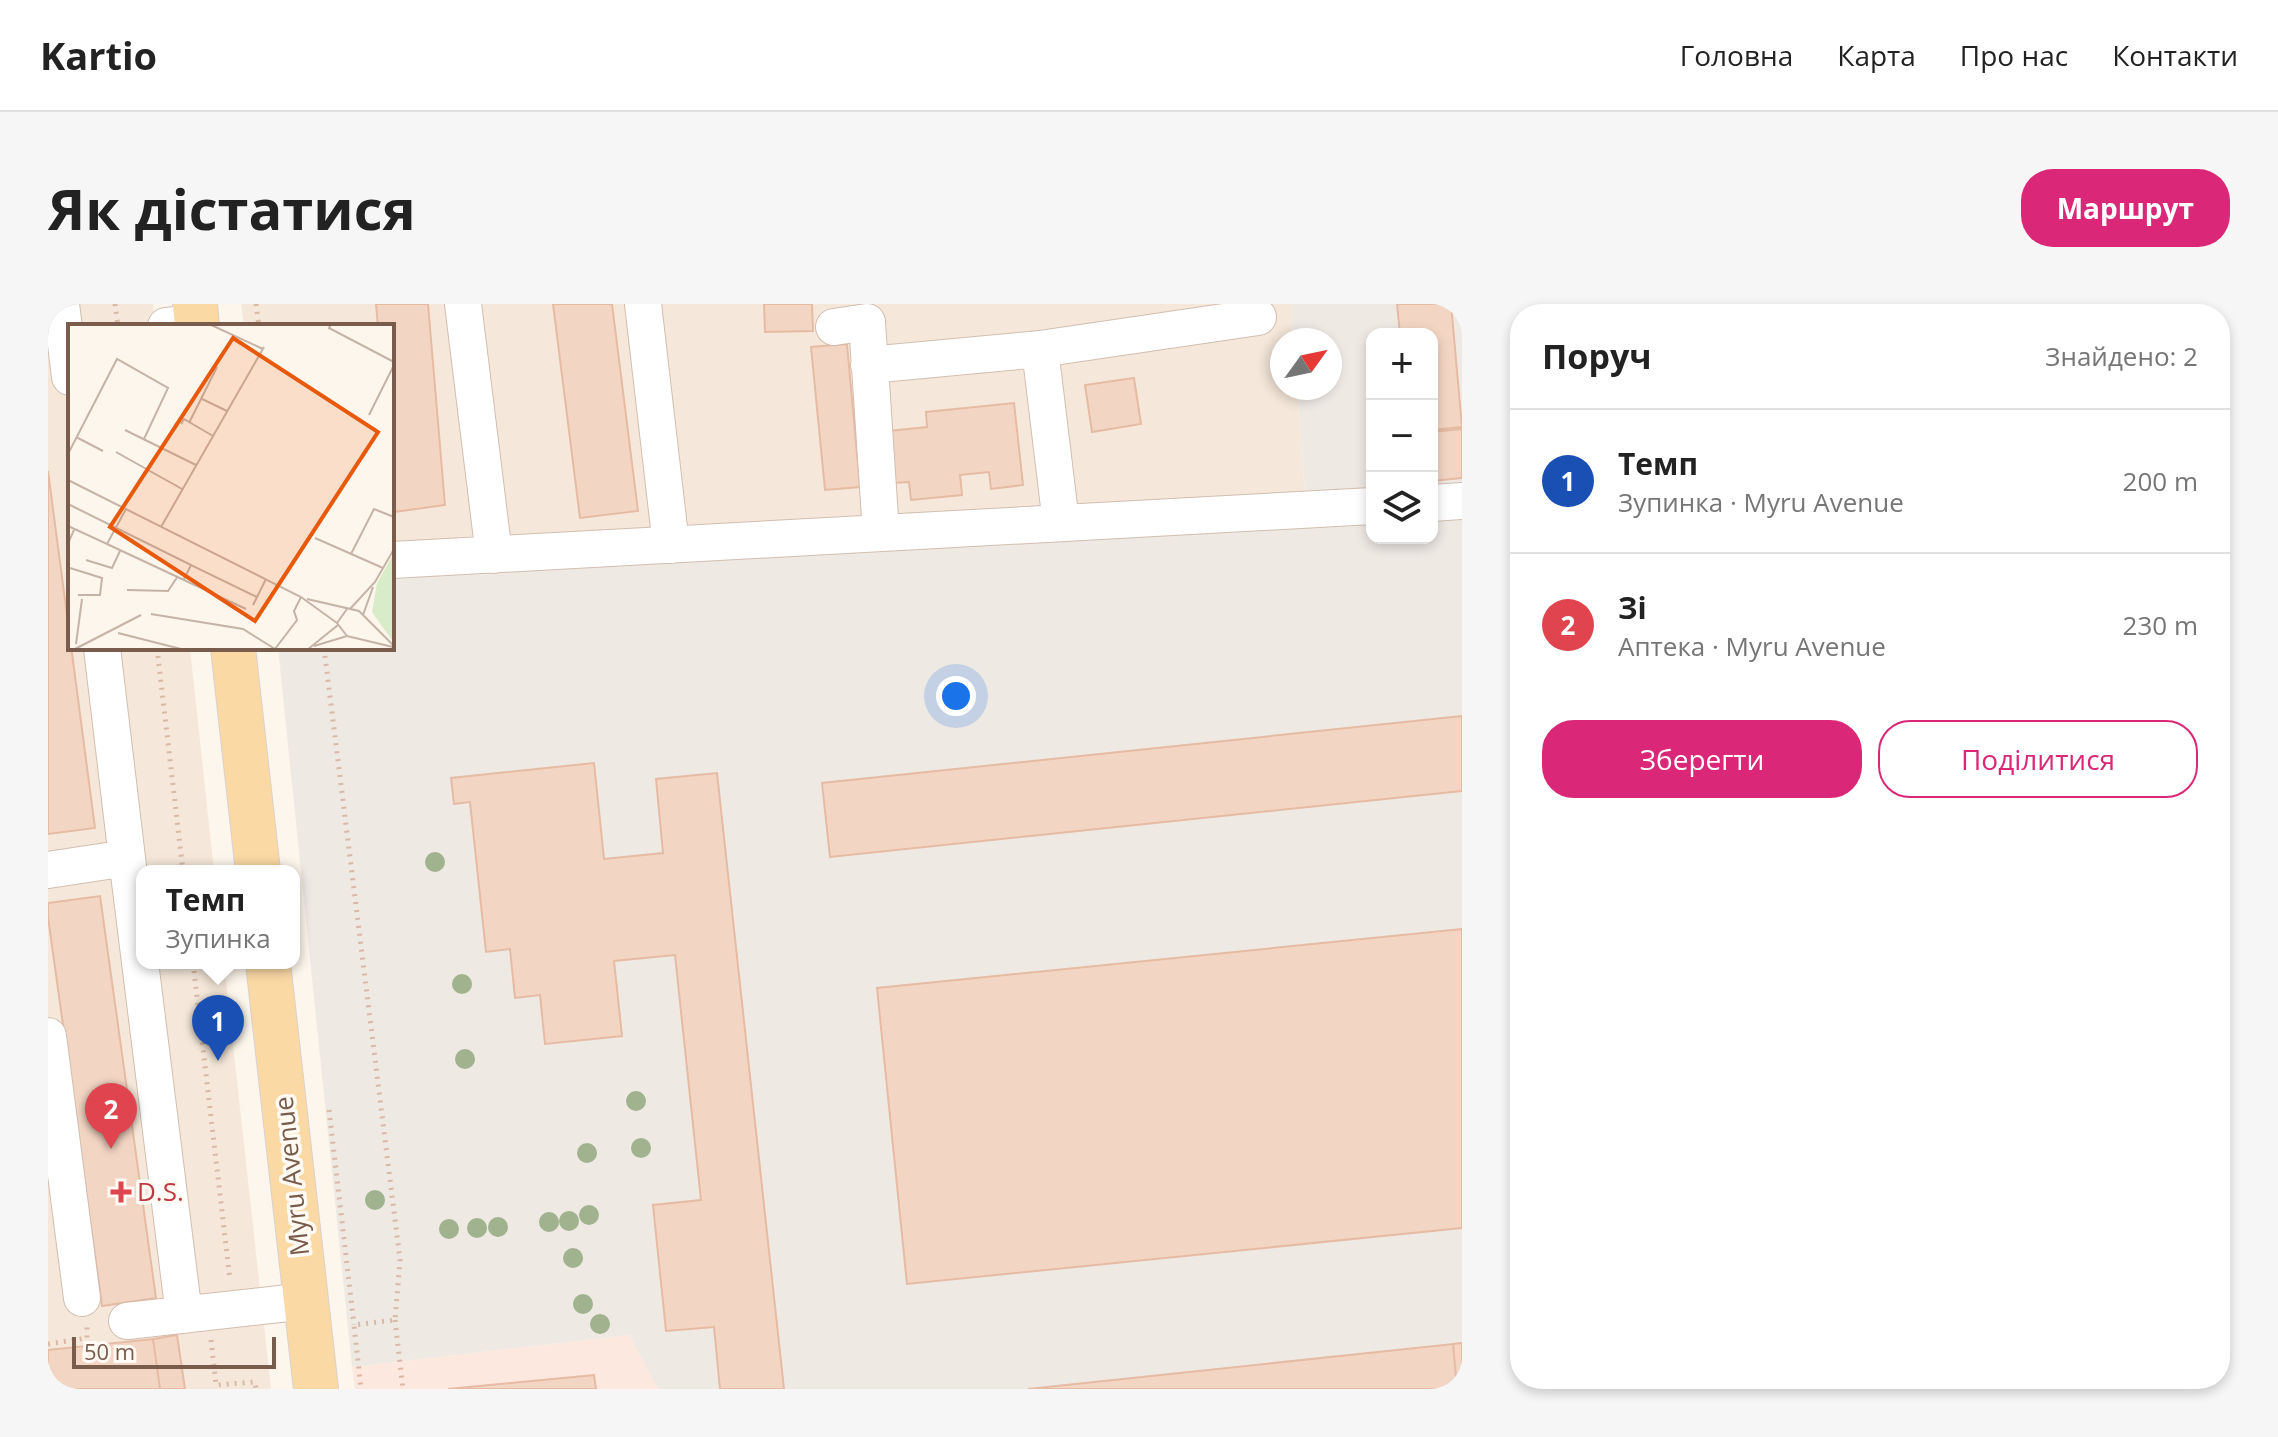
<!DOCTYPE html>
<html lang="uk">
<meta charset="utf-8">
<style>
body{margin:0;font-family:"Open Sans",sans-serif;background:#f6f6f6;color:#222}
.controls{position:absolute;right:24px;top:24px;display:grid;overflow:hidden;border-radius:16px;box-shadow:0 4px 12px #0003}
.controls button{width:72px;height:72px;display:grid;place-items:center;padding:0;border:0;border-bottom:2px solid #e0e0e0;background:#fff;color:#222;font:40px sans-serif}
.compass{position:absolute;left:1222px;top:24px;width:72px;height:72px;border-radius:50%;background:#fff;box-shadow:0 4px 12px #0003;rotate:57deg}
.scale{position:absolute;left:24px;bottom:20px;width:204px;box-sizing:border-box;padding-left:8px;border:4px solid #7a5c4d;border-top:0;font-size:22px;line-height:28px;white-space:nowrap;color:#7a5c4d;-webkit-text-stroke:6px #fffaf3;paint-order:stroke}
.you{position:absolute;left:908px;top:392px;width:28px;height:28px;margin:-20px;border:6px solid #fff;border-radius:50%;background:#1a73e8;box-shadow:0 0 0 12px #1a73e833}
.badge{display:grid;place-items:center;width:52px;height:52px;border-radius:50%;background:#db2777;color:#fff;font-size:26px;font-weight:700}
.pin{position:absolute;translate:-50% -66px;filter:drop-shadow(0 2px 4px #0008)}
.pin::after{content:'';position:absolute;top:42px;width:28px;height:24px;background:inherit;clip-path:polygon(0 0,100% 0,50% 100%)}
.popup{position:absolute;left:88px;top:561px;width:164px;height:104px;box-sizing:border-box;display:grid;place-content:center;border-radius:16px;background:#fff;filter:drop-shadow(0 2px 6px #0005);font-size:26px;white-space:nowrap;color:#767676}
.popup b{font-size:30px;color:#222}
.popup::after{content:'';position:absolute;left:50%;top:100%;margin-left:-16px;border:16px solid transparent;border-top-color:#fff}
.list{margin:0;padding:0;list-style:none}
h2{display:flex;justify-content:space-between;align-items:center;height:104px;margin:0;padding:0 32px;font-size:34px}
h2 small{font-size:26px;font-weight:400;color:#767676}
.list li{display:grid;grid-template-columns:52px 1fr auto;gap:24px;align-items:center;box-sizing:border-box;height:144px;padding:0 32px;border-top:2px solid #e0e0e0}
.list b{display:block;font-size:30px;white-space:nowrap}
.list p{margin:0;font-size:26px;white-space:nowrap;color:#767676}
.list em{font-size:26px;font-style:normal;color:#767676}
.actions{display:flex;gap:16px;padding:24px 32px}
.actions a{flex:1;padding:18px 0;border:2px solid #db2777;border-radius:32px;text-align:center;font-size:28px;color:#db2777}
.actions .main{background:#db2777;color:#fff}
.icon{flex:none;width:44px;height:44px;fill:none;stroke:currentColor;stroke-width:2;stroke-linecap:round;stroke-linejoin:round}
.map{position:relative;flex:none;width:1414px;height:1085px;overflow:hidden;border-radius:32px}
header{display:flex;align-items:center;gap:48px;box-sizing:border-box;height:112px;padding:0 40px;background:#fff;border-bottom:2px solid #e0e0e0}
header strong{font-size:38px}
nav{display:flex;gap:44px;margin-inline-start:auto;font-size:28px}
.intro{display:flex;align-items:center;justify-content:space-between;box-sizing:border-box;height:192px;padding:0 48px}
h1{margin:0;font-size:56px}
.button{padding:20px 36px;border-radius:32px;background:#db2777;color:#fff;font-size:28px;font-weight:700}
main{display:flex;gap:48px;padding:0 48px}
aside{flex:1;background:#fff;border-radius:32px;box-shadow:0 4px 12px #0003}
.map>svg:first-child{display:block}
.residential{fill:#f5e8da}
.commercial{fill:#fde8e0}
.industrial{fill:#efe9e4;fill-rule:evenodd}
.building{fill:#f3d5c3;stroke:#e6bba3;stroke-width:2}
.lines{fill:none;stroke-linecap:round;stroke-linejoin:round}
.minor-casing{stroke:#d1beb0;stroke-width:38}
.major-casing{stroke:#dad1cd;stroke-width:46}
.path{stroke:#d9b8a5;stroke-width:5;stroke-dasharray:2 6;stroke-linecap:butt}
.minor{stroke:#fff;stroke-width:36}
.major{stroke:#fbd9a5;stroke-width:44}
.tree{fill:#a0b28e}
.health-dot{fill:#e0444e;stroke:#fffaf3;stroke-width:3}
.labels{text-anchor:middle;stroke-width:7;stroke-linejoin:round;paint-order:stroke}
.street-label{font-size:26px;fill:#7a5c4d;stroke:#fffaf3}
.health-label{font-size:26px;fill:#be3a42;stroke:#fffaf3;text-anchor:start}
.inset-road{fill:none;stroke:#c5b3a7;stroke-width:2}
.view{fill:#e8590c;fill-opacity:0.15;stroke:#e8590c;stroke-width:4}
.inset-edge{fill:none;stroke:#7a5c4d;stroke-width:4}
</style>
<header>
<strong>Kartio</strong>
<nav><a>Головна</a><a>Карта</a><a>Про нас</a><a>Контакти</a></nav>
</header>
<div class="intro"><h1>Як дістатися</h1><a class="button">Маршрут</a></div>
<main>
<div class="map">
<svg width="1414" height="1085" viewBox="0 0 1414 1085">
<rect width="100%" height="100%" fill="#fdf6ec"/>
<!-- residential -->
<path class="residential" d="M0 0H105L107 22H22V344H142L166 567H94V659H176L223 1085H0Z
M193 0H1243L1245 36H1234V84H1249L1259 219 344 267V22H196Z"/>
<!-- commercial -->
<path class="commercial" d="M581 1031 610 1085H307L304 1063Z"/>
<!-- industrial -->
<path class="industrial" d="M1243 0H1414V1085H610L581 1031 304 1063 230 344H344V267L1259 219 1249 84H1282V36H1245ZM1324 30H1384V234H1324Z"/>
<!-- building -->
<path class="building" d="M328 0H380L397 201 346 208 344 22H330Z
M505 0H564L590 207 532 214Z
M716 0H764L765 27 717 28Z
M1349 0H1403L1414 123 1384 126V30H1352Z
M799 40 812 183 777 186 763 43Z
M1086 74 1093 120 1044 128 1037 81Z
M966 99 975 181 943 185 941 168 912 171 914 191 863 196 861 178 846 179 841 127 879 123 878 108Z
M1414 125V174L1384 177V128Z
M0 167 47 524 0 530Z
M1414 412V487L782 553 774 479Z
M546 459 556 555 615 549 608 475 669 469 736 1085H672L666 1023 618 1027 605 901 653 896 627 651 566 657 574 732 497 740 492 691 467 694 462 645 438 648 422 498 406 500 403 474Z
M52 592 108 994 54 1002 0 613V599Z
M1414 625V924L859 980 829 684Z
M129 1031 137 1085H112L105 1035Z
M105 1035 112 1085H0V1046Z
M1414 1039V1085H1409L1405 1040Z
M1405 1040 1409 1085H980Z
M546 1071 548 1085H400Z"/>
<g class="lines">
<defs>
<path id="minor" d="M13 0 22 73
M415 0 446 251
M595 0 623 241
M118 22 149 19
M786 23 819 18 833 229
M992 45 1013 219
M821 61 992 45 1210 13
M1384 199 1414 197
M344 256 1324 202
M54 344 79 554
M0 566 79 554 136 1011
M0 732 34 994
M79 1017 258 997"/>
<path id="major" d="M147 0 149 22
M185 344 210 567
M220 659 268 1085"/>
</defs>
<!-- minor casing -->
<use href="#minor" class="minor-casing"/>
<!-- major casing -->
<use href="#major" class="major-casing"/>
<!-- path -->
<path class="path" d="M67 0 70 22
M208 0 211 22
M109 344 135 567
M276 344 352 956 347 1016 306 1021 313 1085
M145 659 182 976
M281 806 306 1021
M347 1016 355 1085
M163 1036 168 1081 207 1078 208 1085
M0 1040 39 1034V1022"/>
<!-- minor -->
<use href="#minor" class="minor"/>
<!-- major -->
<use href="#major" class="major"/>
</g>
<!-- trees -->
<g class="tree">
<circle cx="387" cy="558" r="10"/>
<circle cx="414" cy="680" r="10"/>
<circle cx="417" cy="755" r="10"/>
<circle cx="588" cy="797" r="10"/>
<circle cx="593" cy="844" r="10"/>
<circle cx="539" cy="849" r="10"/>
<circle cx="327" cy="896" r="10"/>
<circle cx="541" cy="911" r="10"/>
<circle cx="521" cy="917" r="10"/>
<circle cx="501" cy="918" r="10"/>
<circle cx="450" cy="923" r="10"/>
<circle cx="429" cy="924" r="10"/>
<circle cx="401" cy="925" r="10"/>
<circle cx="525" cy="954" r="10"/>
<circle cx="535" cy="1000" r="10"/>
<circle cx="552" cy="1020" r="10"/>
</g>
<!-- markers -->
<path class="health-dot" d="M69 876h8v8h8v8h-8v8h-8v-8h-8v-8h8z"/>
<g class="labels">
<!-- street labels -->
<g class="street-label">
<text transform="translate(244 872) rotate(-96)" y="9">Myru Avenue</text>
</g>
<!-- health labels -->
<g class="health-label">
<text x="89" y="897">D.S.</text>
</g>
</g>
<!-- overview -->
<g transform="translate(20 20)">
<rect width="326" height="326" fill="#fdf6ec"/>
<path d="M326 229V319L304 288 309 259Z" fill="#d8ecc9"/>
<path class="inset-road" d="M141 0 195 25M263 0 261 4 326 38M134 75 159 87M301 91 326 41M121 99 149 43M113 100 116 95 145 112M57 106 128 141M8 113 35 127M48 128 114 165M0 130 49 35 100 64 76 115M0 156 233 273 269 299M0 180 123 241M0 202 39 220 58 185M93 203 196 23M247 214 315 244M39 220 178 285M283 230 306 185 326 193M18 236 44 244 52 227M2 244 34 254 32 271H10M116 255 123 241 189 273M59 266 100 267 110 252M239 275 291 287 326 322M0 277 1 217 6 206M185 281 198 255M279 285 269 299 279 312M282 285 307 258 326 225M83 290 175 305 207 325M295 291 305 263M50 309 117 326M8 320 14 275M246 322 279 312 325 323M207 325 229 296 226 287 233 273M5 326 73 291M239 326 270 301"/>
<path class="view" d="M165 14 310 108 187 297 42 203Z"/>
<rect width="326" height="326" class="inset-edge"/>
</g>
</svg>
<div class="controls">
<button>+</button>
<button>−</button>
<button><svg class="icon" aria-label="layers" viewBox="0 0 24 24"><path d="M12 4l9 5-9 5-9-5zM3 14l9 5 9-5"/></svg></button>
</div>
<svg class="compass" viewBox="-18 -18 36 36"><path d="M0-13l5 13h-10z" fill="#e53935"/><path d="M0 13l5-13h-10z" fill="#767676"/></svg>
<div class="scale">50 m</div>
<div class="you"></div>
<div class="pin badge" style="left:170px;top:757px;background:#1a4fb4">1</div>
<div class="popup"><b>Темп</b>Зупинка</div>
<div class="pin badge" style="left:63px;top:845px;background:#e0444e">2</div>
</div>
<aside>
<h2>Поруч<small>Знайдено: 2</small></h2>
<ul class="list">
<li><span class="badge" style="background:#1a4fb4">1</span><div><b>Темп</b><p>Зупинка · Myru Avenue</p></div><em>200 m</em></li>
<li><span class="badge" style="background:#e0444e">2</span><div><b>Зі</b><p>Аптека · Myru Avenue</p></div><em>230 m</em></li>
</ul>
<div class="actions"><a class="main">Зберегти</a><a>Поділитися</a></div>
</aside>
</main>
